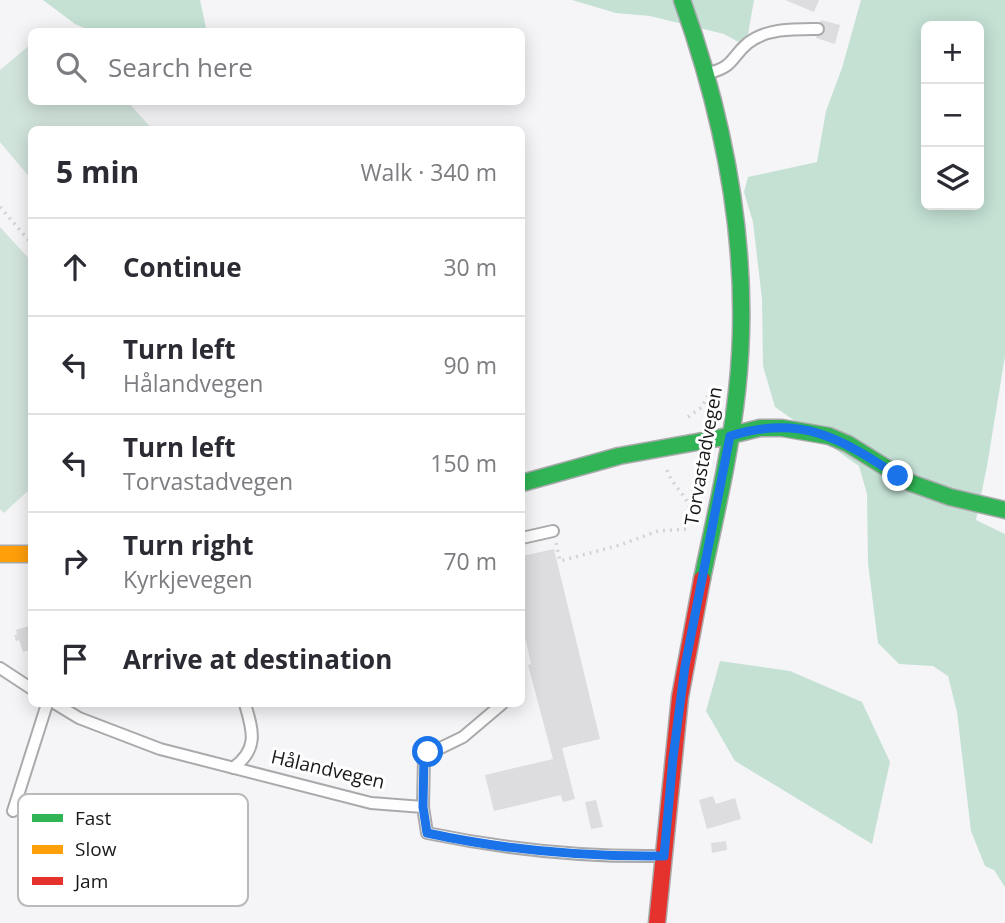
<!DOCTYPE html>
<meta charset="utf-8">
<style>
body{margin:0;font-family:"Open Sans",sans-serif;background:#f2f2f3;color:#2b2b33}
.controls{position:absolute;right:21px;top:21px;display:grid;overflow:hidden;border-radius:10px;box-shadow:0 4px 18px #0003}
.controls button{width:63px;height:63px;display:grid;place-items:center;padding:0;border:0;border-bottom:2px solid #e1e1e2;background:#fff;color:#2b2b33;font:35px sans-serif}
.stop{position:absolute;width:21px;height:21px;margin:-16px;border:5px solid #1a73e8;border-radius:50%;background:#fff}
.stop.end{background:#1a73e8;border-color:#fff;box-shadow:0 2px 7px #0008}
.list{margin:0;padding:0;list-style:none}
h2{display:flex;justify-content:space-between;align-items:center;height:91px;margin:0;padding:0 28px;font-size:30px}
h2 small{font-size:23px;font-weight:400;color:#7c7c81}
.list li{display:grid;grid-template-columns:46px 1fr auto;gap:21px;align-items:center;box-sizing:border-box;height:98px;padding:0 28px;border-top:2px solid #e1e1e2}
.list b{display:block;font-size:26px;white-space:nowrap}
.list p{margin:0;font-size:23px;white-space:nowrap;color:#7c7c81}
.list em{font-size:23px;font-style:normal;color:#7c7c81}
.icon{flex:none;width:38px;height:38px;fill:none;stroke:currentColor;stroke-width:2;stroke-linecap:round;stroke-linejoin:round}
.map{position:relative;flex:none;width:1005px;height:923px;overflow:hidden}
.search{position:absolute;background:#fff;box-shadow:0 4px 18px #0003;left:28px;top:28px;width:497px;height:77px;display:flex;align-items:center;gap:18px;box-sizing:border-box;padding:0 24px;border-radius:10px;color:#7c7c81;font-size:26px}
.panel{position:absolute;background:#fff;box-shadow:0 4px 18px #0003;left:28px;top:126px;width:497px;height:581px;border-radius:10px}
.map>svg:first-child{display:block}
.green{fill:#d1e4db}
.forest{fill:#c4e1d4;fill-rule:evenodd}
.building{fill:#dddcde}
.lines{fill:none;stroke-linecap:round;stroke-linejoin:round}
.lane-casing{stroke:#aaaaac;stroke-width:14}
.fast-casing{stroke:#aaaaac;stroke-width:19}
.slow-casing{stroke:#aaaaac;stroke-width:19}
.jam-casing{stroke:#aaaaac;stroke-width:19}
.path{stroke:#d3d3d4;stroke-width:3.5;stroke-dasharray:2 5;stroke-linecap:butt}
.lane{stroke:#fefefe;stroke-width:10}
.fast{stroke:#30b455;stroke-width:16}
.slow{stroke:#ff9f0a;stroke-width:16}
.jam{stroke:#e5322d;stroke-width:16}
.route{stroke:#1a73e8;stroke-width:9}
.labels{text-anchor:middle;stroke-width:6;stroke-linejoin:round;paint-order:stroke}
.street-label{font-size:19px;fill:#18181a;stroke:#fff}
.key{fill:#fff;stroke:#bababa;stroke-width:2}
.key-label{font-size:19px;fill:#18181a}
</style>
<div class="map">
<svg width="1005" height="923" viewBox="0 0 1005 923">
<rect width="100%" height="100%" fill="#f5f5f8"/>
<!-- green -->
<path class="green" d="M31 44 32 102H128L152 129 32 130 31 179 0 142V70Z
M0 227 32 262 31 488 4 513 0 509Z"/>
<!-- forest -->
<path class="forest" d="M43 0H200L206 28 205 32 91 31 75 24Z
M572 0H754L747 40 742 44 724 34 650 16 616 13Z
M861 0H1005V356L987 466 976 520 1005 534V887L994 870 985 866 971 831 957 712 948 676 933 666 899 664 878 643 868 563 867 494 859 466 775 407 763 366 762 299 753 222 744 192 748 177 817 162 826 111 842 68ZM926 26H979V205H926Z
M720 661 790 671 862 702 890 762 872 844 735 761 706 711Z"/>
<!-- building -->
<path class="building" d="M785 0H819L814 12Z
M821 20 840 25 835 44 816 38Z
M554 549 600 739 562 748 575 799 563 802 561 795 494 811 485 775 553 759 528 665 531 664 522 624V556Z
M32 625V649L23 652 19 640 16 641 14 635H17L16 630Z
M713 796 716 804 735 798 741 819 707 829 699 800Z
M596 800 603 827 591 829 585 802Z
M726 841 727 850 712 853 711 843Z"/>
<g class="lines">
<defs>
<path id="lane" d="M709 73C735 66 730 58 748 43 767 28 795 29 818 29
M522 538 553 531
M0 668 32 689
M56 704 79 718 160 749 371 803 423 807 427 833C504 849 581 857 659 856
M233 768C259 749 253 731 245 704
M423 807 424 756 463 737 502 704
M13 811 47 704"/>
<path id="fast" d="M682 0C727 126 752 257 737 391 730 455 715 517 702 579
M522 483 619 456 719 438 760 428H782L829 436 848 444 911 483 950 497 1005 510"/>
<path id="slow" d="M0 554H32"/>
<path id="jam" d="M657 923 680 697 702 579"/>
</defs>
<!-- lane casing -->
<use href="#lane" class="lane-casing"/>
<!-- fast casing -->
<use href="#fast" class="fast-casing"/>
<!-- slow casing -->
<use href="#slow" class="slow-casing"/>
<!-- jam casing -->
<use href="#jam" class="jam-casing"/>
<!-- path -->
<path class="path" d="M0 207 32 244
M688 417 702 407 710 392
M667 470C672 486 687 494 690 511
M556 543 560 561 620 545 658 531 686 529"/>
<!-- lane -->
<use href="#lane" class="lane"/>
<!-- fast -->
<use href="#fast" class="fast"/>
<!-- slow -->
<use href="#slow" class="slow"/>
<!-- jam -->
<use href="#jam" class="jam"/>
</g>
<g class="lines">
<!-- route -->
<path class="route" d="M428 752 424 755 423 807 427 833C505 850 584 857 664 856L673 758 685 666 730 436C801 414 840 438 898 476"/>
</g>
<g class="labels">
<!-- street labels -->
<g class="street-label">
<text transform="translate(703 456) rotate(-80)" y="7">Torvastadvegen</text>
<text transform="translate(328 769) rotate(13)" y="7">Hålandvegen</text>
</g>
</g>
<!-- legend -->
<rect x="18" y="794" width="230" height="112" rx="10" class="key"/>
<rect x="32" y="814" width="31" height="8" fill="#30b455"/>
<rect x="32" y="845" width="31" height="9" fill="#ff9f0a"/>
<rect x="32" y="877" width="31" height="8" fill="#e5322d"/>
<g class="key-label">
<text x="75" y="825">Fast</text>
<text x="75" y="856">Slow</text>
<text x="75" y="888">Jam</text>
</g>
</svg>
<div class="controls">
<button>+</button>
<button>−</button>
<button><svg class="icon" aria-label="layers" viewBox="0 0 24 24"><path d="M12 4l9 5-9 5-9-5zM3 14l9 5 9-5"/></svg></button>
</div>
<div class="stop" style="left:428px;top:752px"></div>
<div class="stop end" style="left:898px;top:476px"></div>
<div class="search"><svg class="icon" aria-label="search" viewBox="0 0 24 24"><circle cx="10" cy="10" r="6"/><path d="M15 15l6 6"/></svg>Search here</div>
<section class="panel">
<h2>5 min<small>Walk · 340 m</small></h2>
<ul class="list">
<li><svg class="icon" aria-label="ahead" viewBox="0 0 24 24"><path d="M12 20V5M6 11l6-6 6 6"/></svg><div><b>Continue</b></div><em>30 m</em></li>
<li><svg class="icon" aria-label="left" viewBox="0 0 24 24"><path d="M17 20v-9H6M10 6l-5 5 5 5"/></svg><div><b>Turn left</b><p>Hålandvegen</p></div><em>90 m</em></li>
<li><svg class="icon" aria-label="left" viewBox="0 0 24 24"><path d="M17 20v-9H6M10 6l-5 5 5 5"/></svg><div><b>Turn left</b><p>Torvastadvegen</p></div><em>150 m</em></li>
<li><svg class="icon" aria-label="right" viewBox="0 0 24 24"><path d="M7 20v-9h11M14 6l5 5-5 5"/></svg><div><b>Turn right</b><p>Kyrkjevegen</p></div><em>70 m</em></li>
<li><svg class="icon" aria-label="arrive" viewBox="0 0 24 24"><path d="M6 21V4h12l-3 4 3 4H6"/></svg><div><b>Arrive at destination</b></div></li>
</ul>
</section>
</div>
